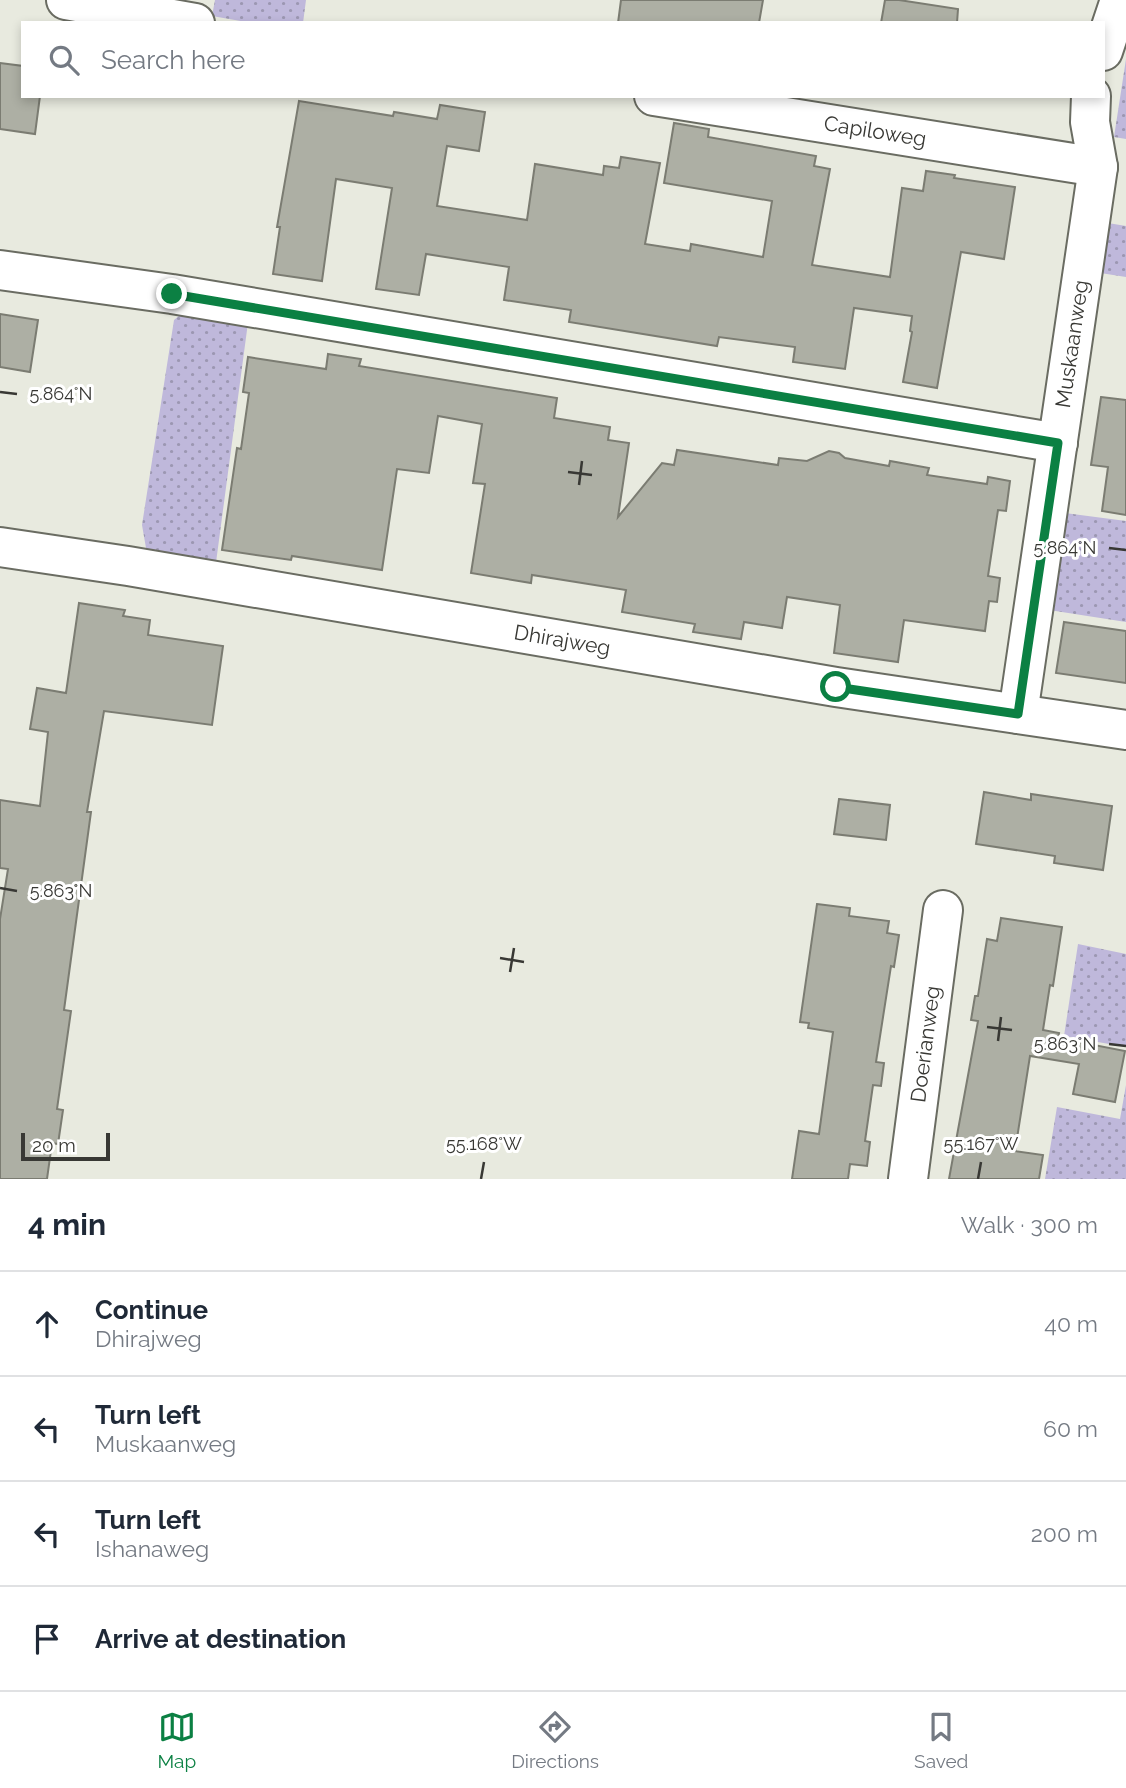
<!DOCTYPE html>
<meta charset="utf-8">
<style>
body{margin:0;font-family:Raleway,sans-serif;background:#f6f6f7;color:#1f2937}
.scale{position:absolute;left:21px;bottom:18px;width:89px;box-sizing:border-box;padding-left:7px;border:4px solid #383834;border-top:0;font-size:19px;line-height:24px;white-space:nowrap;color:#383834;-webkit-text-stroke:5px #fff;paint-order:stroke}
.stop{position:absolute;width:21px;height:21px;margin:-16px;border:5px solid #0b8043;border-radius:50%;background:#fff}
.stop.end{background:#0b8043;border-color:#fff;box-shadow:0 2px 7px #0008}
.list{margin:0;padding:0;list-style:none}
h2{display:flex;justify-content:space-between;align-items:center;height:91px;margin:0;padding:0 28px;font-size:30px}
h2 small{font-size:23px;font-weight:400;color:#747a83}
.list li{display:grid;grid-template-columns:46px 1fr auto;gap:21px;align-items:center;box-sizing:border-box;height:105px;padding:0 28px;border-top:2px solid #e0e1e3}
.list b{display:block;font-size:26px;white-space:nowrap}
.list p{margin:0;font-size:23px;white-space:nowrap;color:#747a83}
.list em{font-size:23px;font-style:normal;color:#747a83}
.icon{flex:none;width:38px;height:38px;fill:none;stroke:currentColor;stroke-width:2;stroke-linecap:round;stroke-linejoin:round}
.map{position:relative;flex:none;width:1126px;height:1179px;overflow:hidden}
.search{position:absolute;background:#fff;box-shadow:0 4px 10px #0003;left:21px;right:21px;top:21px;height:77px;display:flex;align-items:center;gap:18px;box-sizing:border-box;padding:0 24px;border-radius:0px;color:#747a83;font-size:26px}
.sheet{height:511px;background:#fff}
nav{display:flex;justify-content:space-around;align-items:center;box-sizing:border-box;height:98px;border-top:2px solid #e0e1e3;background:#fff;font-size:19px;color:#747a83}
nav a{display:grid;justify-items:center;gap:4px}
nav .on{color:#0b8043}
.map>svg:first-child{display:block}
.grass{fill:url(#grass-dots)}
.building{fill:#adafa4;stroke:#7b7c72;stroke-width:2}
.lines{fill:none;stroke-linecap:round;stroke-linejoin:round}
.minor-casing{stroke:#6a6c62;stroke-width:42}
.minor{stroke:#fff;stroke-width:38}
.route{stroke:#0b8043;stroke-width:9}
.ticks{fill:none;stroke:#383834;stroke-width:2.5}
.labels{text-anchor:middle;stroke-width:6;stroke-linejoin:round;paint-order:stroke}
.street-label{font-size:21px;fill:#383834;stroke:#fff}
.ticks-label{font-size:18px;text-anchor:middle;fill:#383834;stroke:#fff;stroke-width:6;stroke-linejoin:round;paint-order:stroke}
</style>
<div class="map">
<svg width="1126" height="1179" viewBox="0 0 1126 1179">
<defs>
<pattern id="grass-dots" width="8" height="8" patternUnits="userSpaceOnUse" patternTransform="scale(1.75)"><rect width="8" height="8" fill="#bfb8db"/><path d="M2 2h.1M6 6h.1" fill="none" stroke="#9c97b2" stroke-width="1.8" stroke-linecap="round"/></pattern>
</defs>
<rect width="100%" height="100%" fill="#e8eadf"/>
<!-- grass -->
<path class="grass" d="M215 0H306L303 23H252L212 16Z
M1126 59V139L1114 137Z
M1102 222 1126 226V277L1094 272Z
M186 310 249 315 215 570 158 563 146 548 142 525 174 320Z
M1065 513 1126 521V622L1049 610Z
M1078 944 1126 954V1047L1064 1036Z
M1126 1085V1179H1045L1057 1107 1120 1119Z"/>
<!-- building -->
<path class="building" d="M621 0H763L759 23H618Z
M885 0H899L958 9 957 23H881Z
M0 63 23 66V96H40L35 134 0 129Z
M299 101 393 116 394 112 437 119 440 105 485 112 479 151 447 146 437 206 527 220 535 164 603 175 604 166 619 168 621 157 660 163 645 244 690 251 691 244 763 257 772 201 664 183 674 123 709 129 708 137 816 156 814 166 830 169 812 265 890 277 902 188 923 191 926 171 955 175 954 178 1015 187 1004 259 961 252 937 388 903 382 912 332 910 331 912 316 854 308 845 369 793 362 795 347 719 337 717 346 569 322 571 310 504 300 509 267 426 254 419 295 376 289 392 188 336 179 322 281 273 274 280 227H277Z
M0 314 38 320 30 372 0 367Z
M328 354 361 359 359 366 557 398 554 418 610 427 608 440 629 443 618 517 662 463 674 465 677 450 778 465 779 458 807 461 829 451 839 453 845 458 889 466 890 461 929 468 927 475 987 484 988 477 1010 481 1006 511 998 510 988 576 1000 578 997 602 989 601 985 631 904 620 898 662 834 653 840 605 787 597 782 628 744 622 741 639 693 632 695 624 622 612 626 590 532 575 531 583 471 573 485 484 473 483 482 424 438 416 429 473 397 469 382 570 292 556 291 560 222 550 237 448 241 449 249 393 243 392 248 357 326 369Z
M1101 397 1126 400V515L1102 511 1108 467 1091 465Z
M79 603 125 610 123 616 150 620 148 635 223 646 212 725 104 711 87 812H91L64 1010 71 1011 57 1109 63 1110 58 1144 52 1143 47 1179H0V919L8 869 0 868V800L40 806 48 732 30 729 37 688 66 693Z
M1064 622 1126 631V683L1056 673Z
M984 792 1031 800V794L1112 806 1103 870 1054 863 1055 856 976 844Z
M839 799 890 805 886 840 834 834Z
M817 904 850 908 849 916 889 921 887 933 899 935 894 967 891 966 876 1062 884 1063 881 1086 873 1085 865 1141 870 1142 867 1166 850 1164 848 1179H792L799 1131 819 1134 833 1032 808 1028 809 1023 800 1022Z
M1001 918 1062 927 1053 986 1050 985 1043 1030 1059 1033 1058 1038 1125 1051 1115 1102 1073 1094 1079 1064 1030 1056 1015 1151 1043 1155 1039 1179H949L978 1021 971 1020 975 996H978L987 939 997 941Z"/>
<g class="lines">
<defs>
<g id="minor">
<path d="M66 0 195 23"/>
<path d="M1103 51 1120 0"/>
<path id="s1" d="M654 96 1098 167"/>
<path d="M0 270 172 294 1058 443"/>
<path id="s2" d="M0 547 128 566 836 687 1126 730"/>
<path id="s3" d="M1018 714 1098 167 1090 122 1091 96"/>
<path id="s4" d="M908 1179 943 910"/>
</g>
</defs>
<!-- minor casing -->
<use href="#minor" class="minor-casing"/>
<!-- minor -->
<use href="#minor" class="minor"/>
</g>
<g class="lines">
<!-- route -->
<path class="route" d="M172 294 1058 443 1018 714 836 687"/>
</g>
<!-- ticks -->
<path class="ticks" d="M0 392 17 394M568 472 592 475M579 485 582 461M1109 548 1126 550M0 888 17 891M500 958 524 962M510 972 514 948M987 1027 1012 1030M998 1041 1001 1017M1109 1044 1126 1046M481 1179 484 1162M978 1179 981 1162"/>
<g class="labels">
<!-- street labels -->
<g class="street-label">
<text dy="7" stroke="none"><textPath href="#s1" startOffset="224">Capiloweg</textPath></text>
<text dy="7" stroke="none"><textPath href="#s3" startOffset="374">Muskaanweg</textPath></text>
<text dy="7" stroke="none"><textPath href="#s2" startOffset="570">Dhirajweg</textPath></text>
<text dy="7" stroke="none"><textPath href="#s4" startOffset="136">Doerianweg</textPath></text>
</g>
</g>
<g class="ticks-label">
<text x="61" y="400">5.864°N</text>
<text x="1065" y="554">5.864°N</text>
<text x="61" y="897">5.863°N</text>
<text x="1065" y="1050">5.863°N</text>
<text x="484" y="1150">55.168°W</text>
<text x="981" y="1150">55.167°W</text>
</g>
</svg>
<div class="scale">20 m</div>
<div class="stop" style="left:836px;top:687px"></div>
<div class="stop end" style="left:172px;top:294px"></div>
<div class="search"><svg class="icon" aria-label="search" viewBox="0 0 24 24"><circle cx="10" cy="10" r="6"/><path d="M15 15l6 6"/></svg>Search here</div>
</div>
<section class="sheet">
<h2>4 min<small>Walk · 300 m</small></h2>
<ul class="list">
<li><svg class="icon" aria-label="ahead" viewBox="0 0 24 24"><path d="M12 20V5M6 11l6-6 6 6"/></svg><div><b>Continue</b><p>Dhirajweg</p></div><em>40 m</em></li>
<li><svg class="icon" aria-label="left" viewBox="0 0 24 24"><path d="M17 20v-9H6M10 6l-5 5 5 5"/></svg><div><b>Turn left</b><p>Muskaanweg</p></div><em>60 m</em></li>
<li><svg class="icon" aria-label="left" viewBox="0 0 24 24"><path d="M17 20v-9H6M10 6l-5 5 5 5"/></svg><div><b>Turn left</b><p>Ishanaweg</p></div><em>200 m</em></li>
<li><svg class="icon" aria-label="arrive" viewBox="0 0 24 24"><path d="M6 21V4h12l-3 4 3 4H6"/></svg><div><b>Arrive at destination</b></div></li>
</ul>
</section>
<nav>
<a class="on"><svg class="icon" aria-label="map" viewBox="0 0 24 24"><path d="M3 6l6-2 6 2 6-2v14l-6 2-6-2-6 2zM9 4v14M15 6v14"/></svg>Map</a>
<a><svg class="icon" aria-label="directions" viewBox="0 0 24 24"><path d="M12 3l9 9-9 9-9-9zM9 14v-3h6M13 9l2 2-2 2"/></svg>Directions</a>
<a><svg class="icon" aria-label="saved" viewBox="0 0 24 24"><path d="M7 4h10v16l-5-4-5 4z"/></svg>Saved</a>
</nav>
